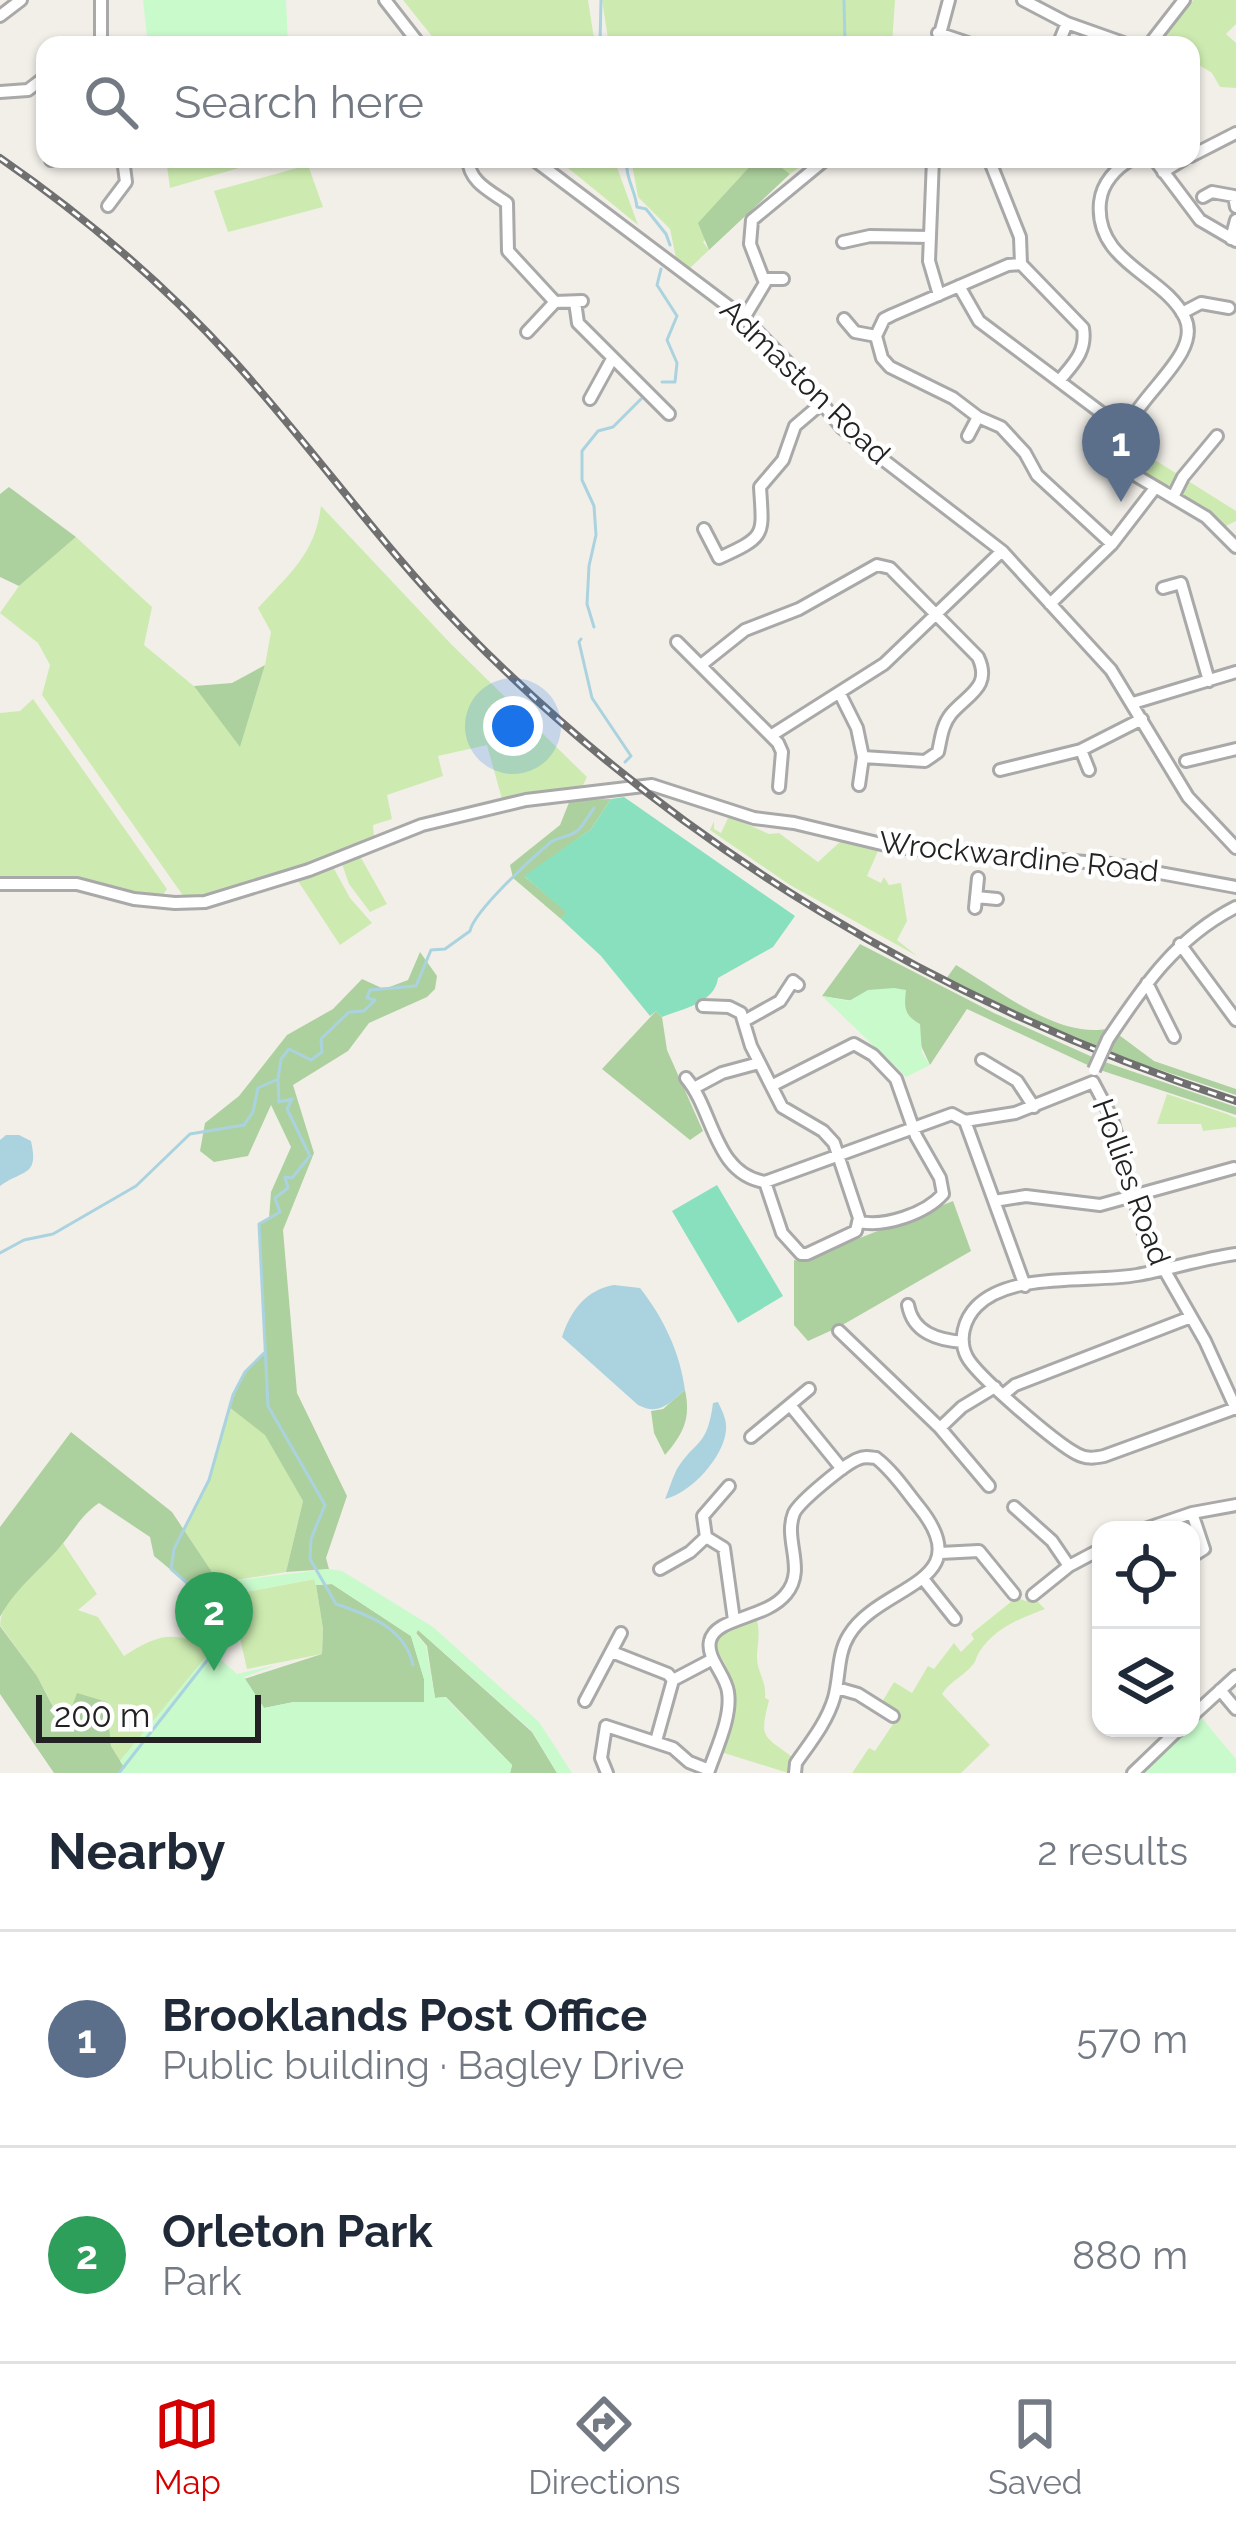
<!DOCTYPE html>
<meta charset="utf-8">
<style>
body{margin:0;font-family:Raleway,sans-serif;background:#f2f2f3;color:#1f2937}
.controls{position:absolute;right:36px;bottom:36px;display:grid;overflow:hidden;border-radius:24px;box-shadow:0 3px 9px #0004}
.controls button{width:108px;height:108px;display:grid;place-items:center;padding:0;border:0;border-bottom:3px solid #e0e1e3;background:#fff;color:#1f2937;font:60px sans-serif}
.scale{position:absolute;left:36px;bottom:30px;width:225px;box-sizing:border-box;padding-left:12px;border:6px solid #222;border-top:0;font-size:33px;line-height:42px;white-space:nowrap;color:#222;-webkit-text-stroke:9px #fff;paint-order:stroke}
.you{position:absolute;left:513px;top:726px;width:42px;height:42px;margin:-30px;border:9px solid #fff;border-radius:50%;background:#1a73e8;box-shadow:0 0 0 18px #1a73e833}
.badge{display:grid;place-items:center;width:78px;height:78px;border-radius:50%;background:#d40000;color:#fff;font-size:39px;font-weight:700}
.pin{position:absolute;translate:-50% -99px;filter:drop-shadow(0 3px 6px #0008)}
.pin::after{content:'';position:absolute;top:63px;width:42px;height:36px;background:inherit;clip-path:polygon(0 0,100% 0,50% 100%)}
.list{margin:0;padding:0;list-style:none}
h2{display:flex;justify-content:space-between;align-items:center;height:156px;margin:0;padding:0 48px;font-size:51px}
h2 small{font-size:39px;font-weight:400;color:#747a83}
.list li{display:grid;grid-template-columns:78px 1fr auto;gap:36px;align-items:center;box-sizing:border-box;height:216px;padding:0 48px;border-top:3px solid #e0e1e3}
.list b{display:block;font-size:45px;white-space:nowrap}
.list p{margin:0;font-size:39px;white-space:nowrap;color:#747a83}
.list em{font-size:39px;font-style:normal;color:#747a83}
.icon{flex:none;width:66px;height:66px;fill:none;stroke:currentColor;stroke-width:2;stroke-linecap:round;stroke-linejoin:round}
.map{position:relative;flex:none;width:1236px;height:1773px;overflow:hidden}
.search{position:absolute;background:#fff;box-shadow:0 3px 9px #0004;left:36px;right:36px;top:36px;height:132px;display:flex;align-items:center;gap:30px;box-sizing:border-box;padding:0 42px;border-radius:24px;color:#747a83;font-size:45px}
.sheet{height:588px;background:#fff}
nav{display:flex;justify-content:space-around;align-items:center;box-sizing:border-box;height:168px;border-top:3px solid #e0e1e3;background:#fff;font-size:33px;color:#747a83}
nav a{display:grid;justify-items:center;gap:6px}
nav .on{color:#d40000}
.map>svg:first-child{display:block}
.grass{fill:#cdebb0}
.forest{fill:#add19e}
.park{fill:#c8facc}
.pitch{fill:#88e0be}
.water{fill:#aad3df}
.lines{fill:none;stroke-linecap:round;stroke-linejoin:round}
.stream{stroke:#aad3df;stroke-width:3}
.minor-casing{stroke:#a9a9a9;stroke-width:16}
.minor{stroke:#fff;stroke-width:10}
.rail-casing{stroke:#707070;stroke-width:8}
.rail{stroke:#fff;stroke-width:3;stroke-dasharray:9;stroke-linecap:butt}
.minor-bridge-casing{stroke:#a9a9a9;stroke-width:16;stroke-linecap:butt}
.minor-bridge{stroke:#fff;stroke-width:10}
.labels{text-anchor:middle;stroke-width:9;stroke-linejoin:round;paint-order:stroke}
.street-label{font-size:30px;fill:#222;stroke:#fff}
</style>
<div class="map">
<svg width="1236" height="1773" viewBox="0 0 1236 1773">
<rect width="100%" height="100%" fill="#f2efe9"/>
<!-- grass -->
<path class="grass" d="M403 0H588L595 45H439Z
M602 0H895L892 45H609Z
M1193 0H1236V24L1226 34 1236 43V88L1220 87 1212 73 1191 60V45H1159Z
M166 159H270L170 188Z
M557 159H614L638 225Z
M631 159H795L801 166 790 174 781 167 703 242 709 250 688 270 676 258 670 229 638 197Z
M308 165 323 207 228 232 214 191Z
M1124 441 1179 475 1173 485C1146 488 1128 467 1124 441Z
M1185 479 1236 511V521L1226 526 1182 498Z
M321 506 451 644 587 777 581 789 502 799 487 745 438 756 443 776 387 795 392 819 373 825 374 836C359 841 346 850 331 856 294 873 223 896 184 897L42 695 50 665 38 643 0 613 19 586 76 537 152 607 144 645 201 692 240 746 265 665 271 632 258 608C290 573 315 554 321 506Z
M33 699 167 889 162 896C138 894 119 887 96 882 66 876 31 880 0 880V713L20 711Z
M729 816 769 834 779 833 818 862 842 840 878 851 867 876 881 883 884 877 889 885 901 883 907 921 897 940 917 956 790 885 710 830 714 821V829L721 833Z
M360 856 387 904 370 912 349 884 342 864Z
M333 867 350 898 372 923 340 945 296 878Z
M1167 1094 1227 1114 1236 1118V1127L1203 1131 1201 1124H1157Z
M229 1407 265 1434 303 1501 286 1572 224 1582 218 1581 184 1530 209 1479Z
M63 1543 97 1594 78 1610 98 1617 124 1656C156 1635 176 1628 211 1651L120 1761 111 1746 107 1702 65 1729 37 1676 0 1625C3 1590 41 1568 63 1543Z
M315 1579 323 1629 322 1654 247 1669 230 1595Z
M1017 1597 1025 1601 1034 1598 1045 1609C1021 1618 995 1628 980 1651 974 1660 978 1660 970 1668 960 1678 951 1681 942 1694L990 1745 961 1773H852L869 1748 875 1751 899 1715 882 1702 894 1682 912 1693 928 1666 934 1669 954 1643 961 1652 974 1639 971 1634Z
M757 1620C760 1634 758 1641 757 1654 756 1671 767 1681 765 1698L769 1700C760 1738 761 1734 794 1758L788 1773 721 1752C727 1731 739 1707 733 1685 721 1640 689 1638 757 1620Z"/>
<!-- forest -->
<path class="forest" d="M753 163 781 167 790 174 709 250 698 223Z
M9 487 76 537 19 586 0 577V494Z
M265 665 240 747 194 686 232 683Z
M611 799 591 829 525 877 567 912 561 919 513 878 510 865 560 825 570 800Z
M860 944 994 1013 1097 1059 1094 1068 967 1009 930 1065 904 1009 822 996Z
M420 952 437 976 435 989 427 997 369 1023 348 1051 293 1085 314 1153 283 1230 297 1393 347 1496 326 1558 329 1569 286 1572 303 1501 265 1435 229 1407 245 1372 265 1351 259 1224 269 1218 271 1192 291 1147 271 1105 248 1156 214 1162 200 1151 205 1123 239 1096 287 1035 333 1009 362 979 384 989 408 980Z
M956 965C999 990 1061 1041 1111 1028L1099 1049 946 979Z
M656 1011 662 1017 667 1050 703 1131 690 1140 602 1069Z
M1115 1032 1154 1061 1236 1089V1095L1109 1053Z
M1105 1062 1236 1107V1115L1100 1070Z
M953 1201 971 1251 839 1327 808 1341 794 1325V1260L802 1261Z
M685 1390C691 1418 684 1433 665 1455L654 1433 651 1411 663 1409Z
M71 1432 172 1512 218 1581 194 1589 154 1556 150 1537 99 1503C81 1515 73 1532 59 1548 38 1572 15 1589 0 1617V1527Z
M332 1584 411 1636 424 1679V1702H294L264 1708 244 1679 322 1654 323 1629 316 1585Z
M0 1626 37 1676 64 1728 77 1693 107 1702 111 1746 124 1767 119 1773H54L0 1694Z
M417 1629 532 1732 557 1773H510L512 1765 446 1697 435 1698 427 1646 416 1633Z"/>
<!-- park -->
<path class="park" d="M143 0H286L288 45H148Z
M894 988 906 990C904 1008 904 1015 920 1024L922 1053 930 1065 906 1077 822 996 849 1001 868 990Z
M329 1569 342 1571 433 1627 539 1722 572 1773H557L532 1731 418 1630 416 1634 426 1646 435 1698 445 1697 512 1765 510 1773H119L124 1767 120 1761 211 1651 237 1674 277 1665 244 1677 264 1708 294 1702H424V1679L411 1636 332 1584 316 1585 314 1579 230 1595 224 1582Z
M1201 1717 1236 1759V1773H1143Z"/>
<!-- pitch -->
<path class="pitch" d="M624 797 795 916 773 947 718 978C715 1003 682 1009 662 1017L656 1011 650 1016 601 956 561 919 566 912 524 876 591 829 611 799Z
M717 1185 783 1296 738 1323 672 1211Z"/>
<!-- water -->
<path class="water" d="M6 1135H19L31 1141C39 1177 24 1169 0 1186V1140Z
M614 1285 640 1288C663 1317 680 1352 685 1390 670 1403 659 1416 638 1405L562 1337C571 1310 586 1290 614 1285Z
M718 1402C722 1411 727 1419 726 1430 724 1457 691 1493 665 1499 669 1490 672 1479 676 1471 695 1439 707 1449 713 1403Z"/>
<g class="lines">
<!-- stream -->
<path class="stream" d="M844 0 845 45
M600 45 601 0
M627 159C625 178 635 189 637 207L646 209 666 234 670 245
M661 269 657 285 677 316 667 340 677 363 675 382H662
M594 627 587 604 589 566 596 535 594 506 582 480V451L598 431 613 427 641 399
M581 639 579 642 592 698 631 756 625 762
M278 1080 279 1102 292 1099 287 1109 310 1156 292 1178 285 1177 288 1188 275 1198 280 1212 259 1224 268 1406 325 1505 311 1539 310 1559 336 1604C369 1615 405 1628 413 1665
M0 1253 24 1240 53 1234 136 1186 190 1134 244 1125 253 1112 258 1088 278 1079 281 1059 289 1049 311 1060 322 1052 321 1039 349 1012 364 1011 375 1000 367 998 370 990 416 986 431 950 445 949 470 931C474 911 532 858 551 842 558 837 570 837 577 831 583 826 589 815 594 808
M119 1773 216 1649 215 1607 171 1569 174 1549 209 1480 233 1395 245 1372 264 1353"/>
<defs>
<path id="minor" d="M101 0V45
M385 0 420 45
M1023 0 1067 23 1129 45
M0 16 21 0
M938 33 968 43
M937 45 949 0
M1058 45 1067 23
M1149 45 1184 0
M0 92 28 90 45 77
M1191 156 1236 133
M468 159C469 182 490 191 507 203L508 251 555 302 582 301
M533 159 744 318 796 371 842 428 1002 551 1111 670 1188 797 1236 848
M933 159 929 261 939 295
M989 159 1020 237 1021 264
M1132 159C1116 168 1102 183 1100 202 1094 263 1165 275 1185 318 1205 360 1115 407 1121 455L1135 475 1206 517 1236 547
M1154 159 1200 220 1236 241
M51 160 52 159
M1163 172 1184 159
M1203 197 1212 192 1234 196 1236 207
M108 206 126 182 123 159
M1231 239 1236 220
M843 242 870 236 930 237
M764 279H783
M959 286 979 321 1123 429
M575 302 578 323 669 414
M1182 313 1201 303 1229 308
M744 318 765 283 750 244 752 220 826 159
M844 319 855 332 876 336
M527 332 555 302
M1059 381C1073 364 1087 352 1083 328L1021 264 1008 265 892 315 884 319 876 336 882 358 890 367 953 398 978 417 1001 427 1025 453 1037 475 1112 544
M590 399 612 359
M968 436 978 417
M1173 497 1183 477 1217 436
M704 529 719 558C767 536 763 536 760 487L783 460 795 426 822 403
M1163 588 1181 583 1209 681
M1050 604 1112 544 1155 488
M677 642 778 743 782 752 779 787
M701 665 745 630 799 609 877 565 890 568 978 657C992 687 968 694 951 714 942 725 941 739 938 752L925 761 863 757 857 728 840 694
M1133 703 1236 672
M772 735 884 664 1002 551
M1081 750 1089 770
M1186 761 1236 749
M1000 770 1081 750 1142 719
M859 785 863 757
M0 884H77L134 899 175 903 205 902 309 870 422 825 526 800 652 785 754 818 794 823 894 847 1111 864 1236 887
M976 897 997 899
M975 908 978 878
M1180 944 1236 1020
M1147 983 1174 1037
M703 1006 729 1007 741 1013 751 1046 782 1107 823 1131 834 1143 859 1218 856 1231 807 1254H801L782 1233 765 1182
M746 1020 780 1001 793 981 798 985
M1108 1039C1144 985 1177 937 1236 907
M982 1060 1017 1081 1034 1107
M686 1078C714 1111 714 1174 765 1182
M1093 1082 1111 1116 1145 1236 1205 1341 1236 1409
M773 1085 854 1044 873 1055 896 1079 916 1136 940 1178 943 1194C925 1214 885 1227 860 1222
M694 1088 722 1073 759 1063
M965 1121 1025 1286
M965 1121 1015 1113 1093 1082
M765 1182 952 1114 965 1121
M994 1201 1026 1196 1100 1205 1234 1168
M908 1305C913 1333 938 1340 963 1342
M839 1331 940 1428 989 1486
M1004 1394 1015 1385 1191 1317
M790 1405 842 1469
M1236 1408 1104 1456C1094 1458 1086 1459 1077 1454 1057 1444 977 1376 967 1357 958 1340 964 1319 977 1306 1012 1271 1094 1283 1137 1275 1170 1269 1202 1259 1236 1254
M940 1428 962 1407 995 1387
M751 1437 809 1389
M1014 1507 1052 1541 1069 1566
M1142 1530 1192 1513 1236 1505
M706 1537 724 1548 734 1620
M940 1553 979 1551 1014 1594
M1191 1557 1204 1549 1192 1513
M660 1569 690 1552 706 1537 703 1516 729 1486
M924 1580 955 1619
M1033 1595 1069 1566 1101 1549
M612 1652 668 1674 673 1680
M673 1680 713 1659
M837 1688 858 1694 893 1716
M1220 1690 1236 1709
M585 1701 621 1633
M1191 1717 1236 1676
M656 1741 673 1680
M607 1773 601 1758 606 1726 673 1748 689 1762 709 1770
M708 1773C716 1749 732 1717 728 1692 726 1675 706 1658 710 1641 715 1617 766 1619 786 1594 807 1569 783 1540 794 1513 800 1501 845 1464 858 1459 864 1456 869 1457 876 1458 893 1471 906 1491 919 1507 981 1584 880 1584 849 1635 837 1654 840 1677 834 1698 827 1722 810 1743 796 1763L795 1773
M1133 1773 1180 1728"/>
</defs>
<!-- minor casing -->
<use href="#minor" class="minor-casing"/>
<!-- minor -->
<use href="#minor" class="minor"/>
<defs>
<path id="rail" d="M0 158C84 216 164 284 233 360 312 447 380 544 462 628 677 848 944 1006 1236 1101"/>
</defs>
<!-- rail casing -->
<use href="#rail" class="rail-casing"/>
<!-- rail -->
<use href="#rail" class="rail"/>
<defs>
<path id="minor-bridge" d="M1094 1070 1108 1039"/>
</defs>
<!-- minor-bridge casing -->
<use href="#minor-bridge" class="minor-bridge-casing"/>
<!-- minor-bridge -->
<use href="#minor-bridge" class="minor-bridge"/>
</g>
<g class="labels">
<!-- street labels -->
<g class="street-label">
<text transform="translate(805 382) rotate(44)" y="10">Admaston Road</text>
<text transform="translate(1019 857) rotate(6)" y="10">Wrockwardine Road</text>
<text transform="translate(1131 1182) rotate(70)" y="10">Hollies Road</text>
</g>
</g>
</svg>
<div class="controls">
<button><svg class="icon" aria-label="locate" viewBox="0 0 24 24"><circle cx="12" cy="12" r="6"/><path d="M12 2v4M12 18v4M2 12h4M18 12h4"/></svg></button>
<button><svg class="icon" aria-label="layers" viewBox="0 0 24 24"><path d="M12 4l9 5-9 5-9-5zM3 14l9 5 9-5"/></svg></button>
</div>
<div class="scale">200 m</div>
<div class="you"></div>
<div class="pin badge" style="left:1121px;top:502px;background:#5c6f8a">1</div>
<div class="pin badge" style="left:214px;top:1671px;background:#2e9e5b">2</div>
<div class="search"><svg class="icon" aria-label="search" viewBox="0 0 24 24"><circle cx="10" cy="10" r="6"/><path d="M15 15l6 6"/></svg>Search here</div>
</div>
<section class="sheet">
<h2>Nearby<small>2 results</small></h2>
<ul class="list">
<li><span class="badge" style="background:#5c6f8a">1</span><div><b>Brooklands Post Office</b><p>Public building · Bagley Drive</p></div><em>570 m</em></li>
<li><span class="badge" style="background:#2e9e5b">2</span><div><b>Orleton Park</b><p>Park</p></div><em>880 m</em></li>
</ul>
</section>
<nav>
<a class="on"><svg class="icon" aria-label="map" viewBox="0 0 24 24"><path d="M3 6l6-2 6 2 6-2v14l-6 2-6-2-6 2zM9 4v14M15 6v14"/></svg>Map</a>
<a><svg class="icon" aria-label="directions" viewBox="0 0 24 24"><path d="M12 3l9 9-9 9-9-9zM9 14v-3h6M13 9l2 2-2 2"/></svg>Directions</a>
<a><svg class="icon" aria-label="saved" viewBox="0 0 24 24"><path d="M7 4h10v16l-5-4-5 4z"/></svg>Saved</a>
</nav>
